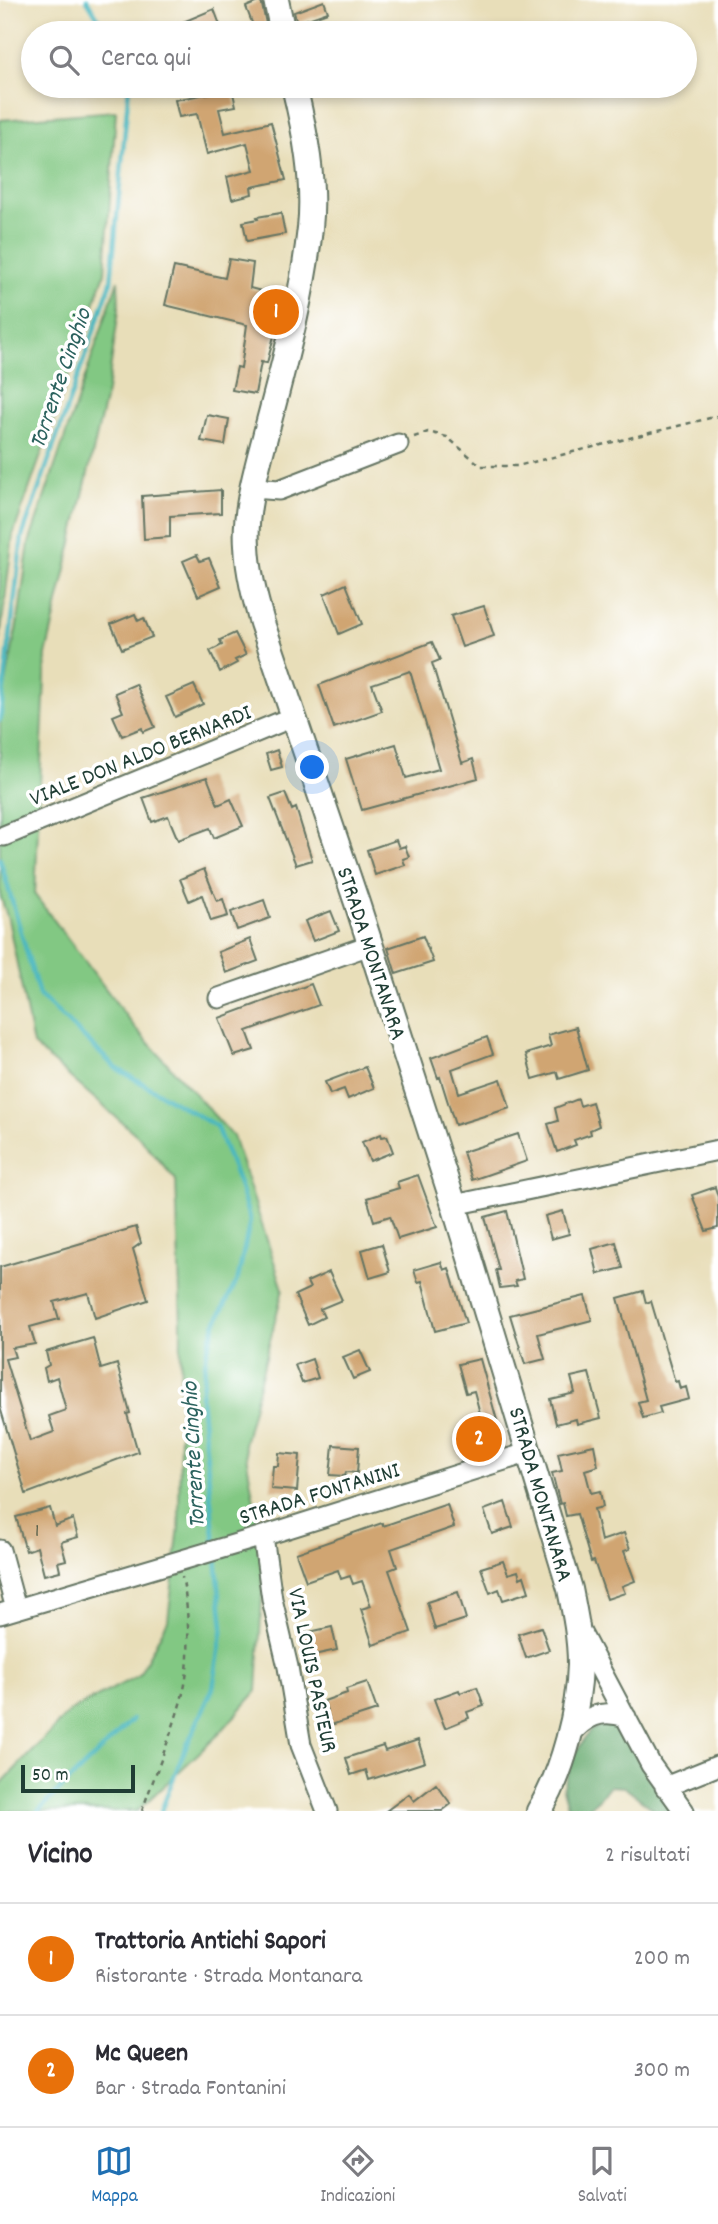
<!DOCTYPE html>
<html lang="it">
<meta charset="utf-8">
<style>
body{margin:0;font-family:Dekko,sans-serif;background:#f7f7f7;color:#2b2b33}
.scale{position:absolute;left:21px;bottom:18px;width:114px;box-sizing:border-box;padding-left:7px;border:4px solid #1f3d34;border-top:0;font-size:19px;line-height:24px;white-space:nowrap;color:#1f3d34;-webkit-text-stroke:5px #fff;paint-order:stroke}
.you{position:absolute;left:313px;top:768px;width:24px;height:24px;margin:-18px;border:5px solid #fff;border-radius:50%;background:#1a73e8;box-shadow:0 0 0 10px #1a73e833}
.badge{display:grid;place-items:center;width:46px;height:46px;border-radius:50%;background:#1f6fb2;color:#fff;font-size:23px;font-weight:700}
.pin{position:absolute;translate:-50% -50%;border:4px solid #fff;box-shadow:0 2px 7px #0006}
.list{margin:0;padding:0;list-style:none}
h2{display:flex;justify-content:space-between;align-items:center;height:91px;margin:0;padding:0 28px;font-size:30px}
h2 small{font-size:23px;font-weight:400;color:#7c7c81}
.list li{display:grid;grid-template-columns:46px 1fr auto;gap:21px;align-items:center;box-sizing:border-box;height:112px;padding:0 28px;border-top:2px solid #e1e1e2}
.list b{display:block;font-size:26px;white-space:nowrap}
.list p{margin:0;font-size:23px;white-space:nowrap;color:#7c7c81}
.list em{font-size:23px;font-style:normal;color:#7c7c81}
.icon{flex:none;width:38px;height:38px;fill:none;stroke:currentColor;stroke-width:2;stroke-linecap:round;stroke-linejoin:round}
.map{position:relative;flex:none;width:718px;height:1811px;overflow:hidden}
.search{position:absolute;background:#fff;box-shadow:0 4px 10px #0003;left:21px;right:21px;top:21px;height:77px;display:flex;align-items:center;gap:18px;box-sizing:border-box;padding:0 24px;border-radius:38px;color:#7c7c81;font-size:26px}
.sheet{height:315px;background:#fff}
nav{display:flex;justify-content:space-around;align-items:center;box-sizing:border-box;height:98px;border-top:2px solid #e1e1e2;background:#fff;font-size:19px;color:#7c7c81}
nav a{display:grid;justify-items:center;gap:4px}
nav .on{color:#1f6fb2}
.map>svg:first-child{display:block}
.green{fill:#82c883;stroke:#50825c;stroke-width:2}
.forest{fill:#69ac71;stroke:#447452;stroke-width:2}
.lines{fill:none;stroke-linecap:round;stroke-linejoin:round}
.stream{stroke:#48b7c0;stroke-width:4.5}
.building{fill:#d0a572}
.minor-casing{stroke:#657563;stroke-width:23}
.major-casing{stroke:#657563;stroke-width:28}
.path{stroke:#657563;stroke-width:2.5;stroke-dasharray:5 5;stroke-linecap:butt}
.minor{stroke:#fff;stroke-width:19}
.major{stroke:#fff;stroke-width:24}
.labels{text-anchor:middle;stroke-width:7;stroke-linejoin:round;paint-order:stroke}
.number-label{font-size:19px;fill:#4b5744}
.street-label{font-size:23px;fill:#1f3d34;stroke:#fff}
.water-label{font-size:24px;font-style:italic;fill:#2b625e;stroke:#fff}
</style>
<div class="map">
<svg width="718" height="1811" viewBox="0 0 718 1811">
<rect width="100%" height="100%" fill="#fff"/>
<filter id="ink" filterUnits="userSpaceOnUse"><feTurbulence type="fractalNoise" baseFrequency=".0143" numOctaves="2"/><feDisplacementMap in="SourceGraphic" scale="14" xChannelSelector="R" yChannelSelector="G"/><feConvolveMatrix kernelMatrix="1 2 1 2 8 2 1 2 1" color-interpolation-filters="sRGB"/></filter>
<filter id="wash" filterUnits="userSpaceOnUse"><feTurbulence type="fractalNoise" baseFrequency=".00686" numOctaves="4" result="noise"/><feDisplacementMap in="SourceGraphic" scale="28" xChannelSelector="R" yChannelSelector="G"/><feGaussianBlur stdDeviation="1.57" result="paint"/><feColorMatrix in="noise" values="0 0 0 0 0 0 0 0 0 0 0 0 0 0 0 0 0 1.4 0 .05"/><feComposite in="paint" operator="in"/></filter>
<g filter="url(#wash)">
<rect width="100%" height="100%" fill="#e8deb9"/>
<!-- green -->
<path class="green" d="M116 111 105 273 13 535 0 640V120Z
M118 280 119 310 107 391 46 655 35 895 136 1029 233 1136 283 1289 244 1444 264 1558 257 1691 219 1734 137 1811H0V1785L70 1711 139 1675 168 1620 179 1526 181 1324 176 1180 140 1138 33 1045 8 919 0 895V715L19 614 29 543Z"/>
<!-- forest -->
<path class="forest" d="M616 1722 629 1734 676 1811H656L624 1787 609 1786 600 1798 586 1810 568 1807 563 1789 574 1755 591 1730Z"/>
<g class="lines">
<!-- stream -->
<path class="stream" d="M87 0 107 33
M0 720 22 537 111 282 129 86
M0 859 39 995 116 1068 216 1126 238 1181 250 1221 238 1278 215 1325 207 1351 201 1397 215 1545
M38 1811 132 1720
M161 1811 182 1756 213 1688 223 1627 216 1557"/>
</g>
<g id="blocks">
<!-- building -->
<path class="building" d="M260 1 262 5 268 33H256L246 7Z
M324 1 328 12 297 23 294 12Z
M214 9 223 33H187L183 22Z
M232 89 236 106 219 109 225 133 271 122 286 180 251 187 252 194 232 199 227 177 254 170 247 143 207 154 197 114 179 117 175 100Z
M281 213 285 234 247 241 243 222 258 219 257 217Z
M229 259 253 263 250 288 284 297 267 363 261 362 255 394 232 390 237 367 241 368 247 325 165 305 174 267 225 278Z
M207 415 229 419 225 445 201 441Z
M221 490V513L170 516V537L144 539 142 496Z
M197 555 200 561 209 558 221 586 198 596 183 561Z
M346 584 362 624 339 634 324 594Z
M484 606 494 636 462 647 451 616Z
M135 614 138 621 144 618 152 637 122 649 111 624Z
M235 633 246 655 235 660 237 663 220 672 210 651 222 645 220 640Z
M432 642 440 660 432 663 462 763 473 759 478 778 362 810 346 759 396 744 406 778 439 769 410 671 372 684 382 711 334 728 319 685Z
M136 684 155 727 143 732 142 728 122 736 113 716 123 712 115 693Z
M194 685 203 704 175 717 166 697Z
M277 750 282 767 271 770 266 754Z
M207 777 218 805 231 799 243 826 214 838 210 828 178 840 168 816 152 822 143 798Z
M285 793 292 810 296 808 312 860 296 865 270 798Z
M396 840 399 848 405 846 409 857 403 859 405 865 375 875 367 850Z
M204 869 217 901 223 899 228 916 211 921 202 895 189 901 180 879Z
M264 900 270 918 237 930 231 912Z
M331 911 339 931 313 941 305 921Z
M423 936 433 962 396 974 388 948Z
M250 939 258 961 226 973 218 952Z
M311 984 319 1005 247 1031 254 1050 234 1056 219 1018Z
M576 1027 588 1070 559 1079 557 1072 533 1079 526 1054 551 1046 548 1035Z
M487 1037 493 1054 452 1069 459 1093 501 1079 510 1108 455 1125 440 1077 438 1078 431 1058Z
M365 1067 374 1088 348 1099 344 1089 330 1094 325 1082Z
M578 1099 580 1106 592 1102 599 1126 590 1130 591 1134 574 1140 576 1145 557 1152 548 1124 558 1121 555 1108Z
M381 1134 382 1137 387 1136 393 1152 370 1161 362 1142Z
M518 1134 527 1161 472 1180 463 1152Z
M418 1175 437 1227 398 1239 390 1216 374 1221 367 1198 399 1188 397 1182Z
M715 1187 718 1197V1228L706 1231 692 1195Z
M507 1211 523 1279 515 1281 517 1286 500 1288 496 1270H499L485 1217Z
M563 1211 569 1234 551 1239 545 1216Z
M136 1227 141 1243 133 1249 148 1300 95 1318 88 1293 54 1302 59 1319 30 1327 35 1344 12 1348 15 1357 5 1359 30 1441 54 1432 49 1416 66 1410 57 1377 47 1381 44 1368 49 1365 46 1352 93 1338 101 1369 117 1364 130 1413 127 1414 138 1452 26 1494 0 1407V1267Z
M616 1242 623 1268 598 1274 592 1249Z
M382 1244 390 1272 370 1278 362 1250Z
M441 1262 444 1270 449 1268 466 1323 435 1331 422 1281 418 1282 414 1270Z
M329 1272 342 1300 320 1309 324 1317 308 1325 295 1295 310 1288 307 1282Z
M643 1291 646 1303 651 1301 675 1382 678 1381 680 1389 686 1387 689 1399 659 1407 661 1413 643 1418 638 1402 646 1400 618 1298Z
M585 1296 592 1320 538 1334 545 1359 525 1364 510 1315Z
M360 1350 370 1372 353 1379 343 1357Z
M312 1359 318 1378 302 1383 295 1365Z
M480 1359 501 1435 495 1436 497 1445 478 1449 472 1424 482 1421 474 1391 466 1393 458 1364Z
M589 1373 601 1418 577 1424 576 1419 556 1424 550 1399 575 1393 571 1377Z
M333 1445 359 1447 357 1473 346 1472 345 1476 330 1475Z
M594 1445 598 1466 585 1470 591 1493 600 1491 603 1507 594 1509 601 1541 624 1533 630 1549 624 1551 635 1581 622 1586 625 1593 607 1599 594 1561 591 1562 577 1514 566 1516 563 1503 560 1504 552 1473 562 1471 558 1453Z
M279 1453 300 1455 297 1491 271 1489 273 1466H278Z
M505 1502 513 1527 492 1534 484 1510Z
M447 1504 454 1527 391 1549 397 1567 389 1570 411 1632 373 1645 361 1609 371 1606 362 1581 353 1584 350 1576 341 1579 338 1570 306 1581 296 1553 382 1523 383 1526Z
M50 1508 55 1526 73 1519 78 1537 61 1542 66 1560 58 1562 60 1571 44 1575 37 1547 26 1551 16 1517Z
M503 1561 508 1574 518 1571 520 1578 524 1576 529 1592 503 1600 499 1589 490 1593 481 1568Z
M458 1592 466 1619 435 1629 427 1602Z
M332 1627 337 1650 304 1657 300 1634Z
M541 1627 549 1650 526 1658 518 1634Z
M367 1682 377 1710 331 1725 324 1701 347 1693 346 1689Z
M477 1687 484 1706 467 1712 469 1718 445 1728 434 1699 459 1690 460 1693Z
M418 1740 425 1762 369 1780 366 1770 351 1775 346 1758 383 1746 385 1751Z
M436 1784 451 1804 442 1811H386L409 1794 414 1801Z"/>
</g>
</g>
<g filter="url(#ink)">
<use href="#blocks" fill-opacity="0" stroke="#657563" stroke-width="2"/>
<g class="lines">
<defs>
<path id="minor" d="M253 488 279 490 398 444
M4 836 295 716
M219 998 370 945
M454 1205 718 1150
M263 1536 272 1599 288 1667 301 1745 327 1811
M0 1550 16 1609
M0 1614 263 1536 530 1452
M580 1631 651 1765 684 1811
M569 1736C586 1716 600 1709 626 1717
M665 1787 717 1766"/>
<path id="major" d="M276 0 283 33
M294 86C305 131 315 182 310 228 303 295 285 360 268 425 259 462 244 507 247 545 248 572 255 598 262 623L357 903 454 1205 570 1589C575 1614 580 1639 580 1664 579 1709 563 1773 539 1811"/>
</defs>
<!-- minor casing -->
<use href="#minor" class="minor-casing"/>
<!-- major casing -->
<use href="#major" class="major-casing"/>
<!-- path -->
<path class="path" d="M414 437 428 432 447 437 481 466H517L718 416
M142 1811C156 1771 174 1730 184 1689 191 1659 189 1607 182 1577"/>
<!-- minor -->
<use href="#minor" class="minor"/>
<!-- major -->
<use href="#major" class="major"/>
</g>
</g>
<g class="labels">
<!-- number labels -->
<g class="number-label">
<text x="37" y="1536">1</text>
</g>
<!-- street labels -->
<g class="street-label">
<text transform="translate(140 754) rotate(-22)" y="8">VIALE DON ALDO BERNARDI</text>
<text transform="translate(373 953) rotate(72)" y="8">STRADA MONTANARA</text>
<text transform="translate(319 1492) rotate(-17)" y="8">STRADA FONTANINI</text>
<text transform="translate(542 1494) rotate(74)" y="8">STRADA MONTANARA</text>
<text transform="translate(314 1670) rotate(78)" y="8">VIA LOUIS PASTEUR</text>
</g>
<!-- water labels -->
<g class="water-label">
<text transform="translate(59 378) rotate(-71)" y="8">Torrente Cinghio</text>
<text transform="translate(192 1455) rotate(-93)" y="8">Torrente Cinghio</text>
</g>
</g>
</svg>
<div class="scale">50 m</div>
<div class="you"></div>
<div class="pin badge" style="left:276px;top:312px;background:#e8710a">1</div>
<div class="pin badge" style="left:479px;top:1439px;background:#e8710a">2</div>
<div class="search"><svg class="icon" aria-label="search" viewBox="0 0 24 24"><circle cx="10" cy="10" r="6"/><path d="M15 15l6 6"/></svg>Cerca qui</div>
</div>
<section class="sheet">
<h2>Vicino<small>2 risultati</small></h2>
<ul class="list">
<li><span class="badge" style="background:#e8710a">1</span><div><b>Trattoria Antichi Sapori</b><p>Ristorante · Strada Montanara</p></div><em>200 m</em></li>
<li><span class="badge" style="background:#e8710a">2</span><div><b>Mc Queen</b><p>Bar · Strada Fontanini</p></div><em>300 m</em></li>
</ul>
</section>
<nav>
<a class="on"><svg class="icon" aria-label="map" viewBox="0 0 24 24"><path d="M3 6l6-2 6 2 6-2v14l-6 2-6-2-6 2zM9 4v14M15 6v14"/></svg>Mappa</a>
<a><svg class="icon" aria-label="directions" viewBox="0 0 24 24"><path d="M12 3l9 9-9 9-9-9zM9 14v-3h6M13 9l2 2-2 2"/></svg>Indicazioni</a>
<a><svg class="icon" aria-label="saved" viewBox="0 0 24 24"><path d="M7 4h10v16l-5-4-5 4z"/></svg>Salvati</a>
</nav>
